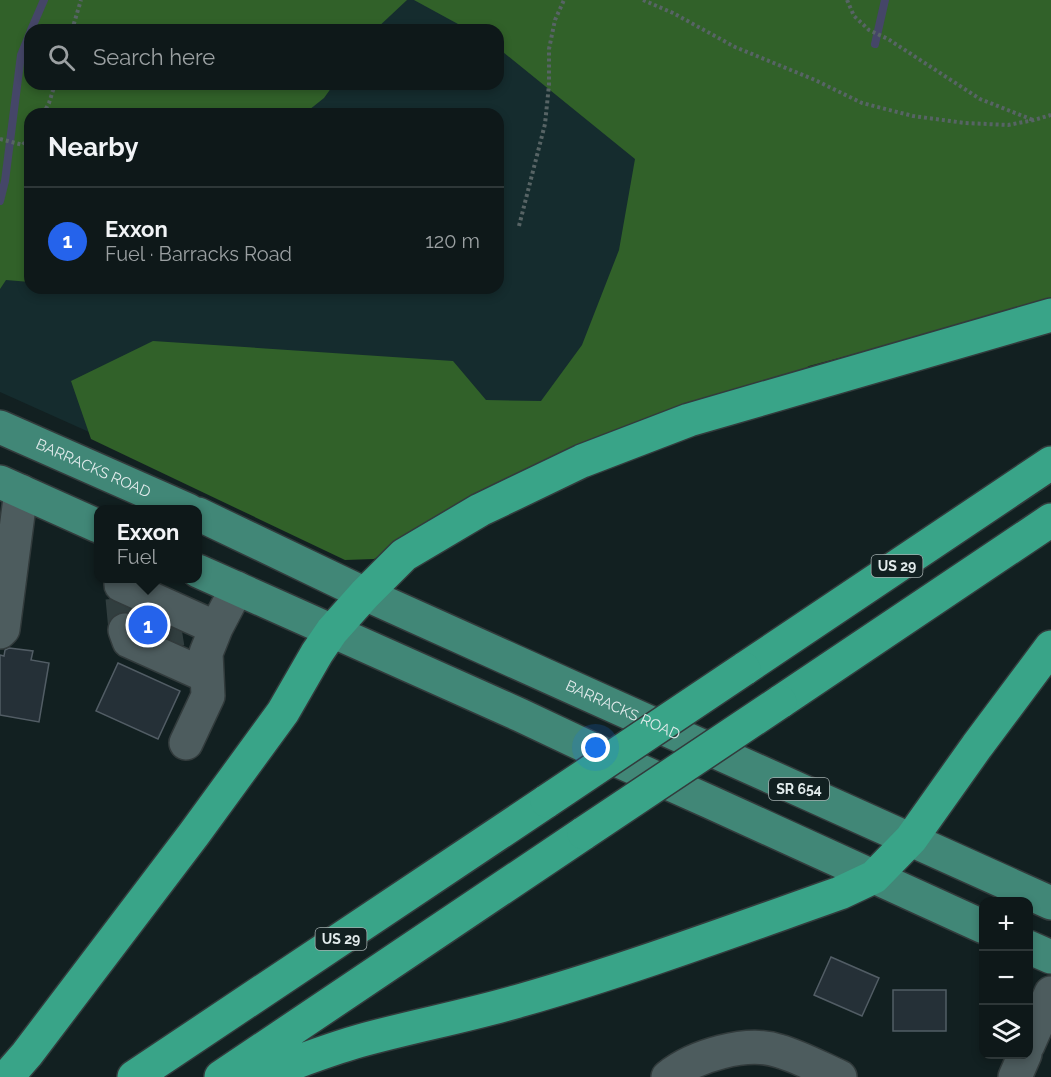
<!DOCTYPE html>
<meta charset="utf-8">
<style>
body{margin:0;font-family:Raleway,sans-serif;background:#1c2526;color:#f1f3f6}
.controls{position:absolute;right:18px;bottom:18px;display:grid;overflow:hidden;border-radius:12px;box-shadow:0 3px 9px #0003}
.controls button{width:54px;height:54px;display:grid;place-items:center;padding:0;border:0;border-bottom:2px solid #2e3738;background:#0e1819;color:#f1f3f6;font:30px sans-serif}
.you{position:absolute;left:596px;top:748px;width:21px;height:21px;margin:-15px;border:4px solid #fff;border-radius:50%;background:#1a73e8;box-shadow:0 0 0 9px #1a73e833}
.badge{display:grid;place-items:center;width:39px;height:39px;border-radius:50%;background:#2563eb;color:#fff;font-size:20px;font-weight:700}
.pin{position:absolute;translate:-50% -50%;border:3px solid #fff;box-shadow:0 2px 6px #0006}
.popup{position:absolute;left:94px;top:505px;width:108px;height:78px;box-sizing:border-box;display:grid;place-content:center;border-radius:12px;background:#0e1819;filter:drop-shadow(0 2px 4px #0005);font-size:20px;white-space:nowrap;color:#9ba0a2}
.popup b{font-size:22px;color:#f1f3f6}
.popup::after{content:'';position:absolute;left:50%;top:100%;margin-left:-12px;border:12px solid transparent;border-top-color:#0e1819}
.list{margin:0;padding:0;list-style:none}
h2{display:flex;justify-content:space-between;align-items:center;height:78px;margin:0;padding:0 24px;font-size:26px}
h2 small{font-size:20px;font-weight:400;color:#9ba0a2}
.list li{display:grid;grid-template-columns:39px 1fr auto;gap:18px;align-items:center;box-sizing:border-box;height:108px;padding:0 24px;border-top:2px solid #2e3738}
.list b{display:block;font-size:22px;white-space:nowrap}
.list p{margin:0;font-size:20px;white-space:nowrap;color:#9ba0a2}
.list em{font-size:20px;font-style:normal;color:#9ba0a2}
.icon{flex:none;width:33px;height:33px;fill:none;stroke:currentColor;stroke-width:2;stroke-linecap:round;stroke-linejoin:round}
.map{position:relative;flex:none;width:1051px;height:1077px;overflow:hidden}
.search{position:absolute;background:#0e1819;box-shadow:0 3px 9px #0003;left:24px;top:24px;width:480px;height:66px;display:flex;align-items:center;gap:15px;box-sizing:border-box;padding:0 21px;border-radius:18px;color:#9ba0a2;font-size:22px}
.panel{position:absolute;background:#0e1819;box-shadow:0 3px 9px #0003;left:24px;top:108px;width:480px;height:186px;border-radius:18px}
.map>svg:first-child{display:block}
.built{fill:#152c2e;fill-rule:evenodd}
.forest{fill:#316129}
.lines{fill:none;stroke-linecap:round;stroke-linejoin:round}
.stream{stroke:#454668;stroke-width:8}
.building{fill:#253037;stroke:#525d65;stroke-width:1.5}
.minor-tunnel{stroke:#313e3f;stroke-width:33;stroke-dasharray:33 16;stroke-linecap:butt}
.minor-casing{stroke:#323b3c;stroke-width:36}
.major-casing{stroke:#323b3c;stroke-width:36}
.highway-casing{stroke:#323b3c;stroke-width:36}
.path{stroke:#576465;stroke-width:4;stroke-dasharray:3 3;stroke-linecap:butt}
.minor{stroke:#4d5c5e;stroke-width:33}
.major{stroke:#418777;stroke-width:33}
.highway{stroke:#39a488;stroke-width:33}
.highway-bridge-casing{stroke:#323b3c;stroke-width:36;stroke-linecap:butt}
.highway-bridge{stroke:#39a488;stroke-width:33}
.labels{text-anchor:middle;stroke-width:4.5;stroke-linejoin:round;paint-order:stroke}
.shield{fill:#122021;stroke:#a4aeaf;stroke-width:1.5}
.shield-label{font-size:14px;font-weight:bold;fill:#e2ebec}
.street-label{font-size:15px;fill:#e2ebec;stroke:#122021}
</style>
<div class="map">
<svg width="1051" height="1077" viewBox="0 0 1051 1077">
<rect width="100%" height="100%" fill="#122021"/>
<!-- built -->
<path class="built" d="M0 0H1051V282L285 520 0 392ZM30 30H498V84H30ZM30 114H498V288H30Z"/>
<!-- forest -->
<path class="forest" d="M0 0H407L375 30H30V84H334L324 98 304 114H30V282L6 280 0 289Z
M414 0H1051V302L809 366 781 384 551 457 374 559 345 560 91 439 71 381 153 341 453 361 486 400 541 401 582 345 619 250 635 159 498 48V30H469Z"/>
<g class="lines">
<!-- stream -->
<path class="stream" d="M31 30 44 0
M875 44 885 0
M0 201 5 181 21 55 30 33"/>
</g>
<!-- building -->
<path class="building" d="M9 648 33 651 31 660 49 663 39 722 0 715V655L4 656 5 650Z
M118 663 180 691 158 739 96 711Z
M831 957 879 978 862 1016 814 995Z
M893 990H946V1031H893Z"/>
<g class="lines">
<!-- minor-tunnel -->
<path class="minor-tunnel" d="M122 598 125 630
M163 617 168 648"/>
<defs>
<path id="minor" d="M121 578V585L216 628 237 588
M125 630 129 641 207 676
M0 632 3 629 21 491
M186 743 208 696 206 653 216 628
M1028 1045 1051 993
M668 1077C694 1056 747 1040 779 1051 800 1057 820 1068 840 1077
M1015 1077 1025 1054"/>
<g id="major">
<path id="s1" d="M0 427 188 510"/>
<path d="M0 482 98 526"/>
<path id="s2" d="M198 514 365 594 1051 903"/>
<path d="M198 571 520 715 594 750 710 802 984 927"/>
<path d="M1028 947 1051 957"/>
</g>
<path id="highway" d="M744 669 1051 463
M780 702 1051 520
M7 1077 27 1054 194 834 283 712 317 653 332 631 365 594 404 555 480 510 582 461 689 420 1051 315
M134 1077 547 801
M221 1077 584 833
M257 1077C291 1064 324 1051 359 1041 413 1026 468 1016 522 1000 630 969 735 930 840 893L874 877 911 839 977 746 1051 647"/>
</defs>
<!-- minor casing -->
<use href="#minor" class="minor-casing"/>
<!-- major casing -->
<use href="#major" class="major-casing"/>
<!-- highway casing -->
<use href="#highway" class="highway-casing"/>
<!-- path -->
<path class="path" d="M643 0 673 13 735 47 815 80 862 103 913 116 965 123 1008 125 1034 120 1051 115
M847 0 854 16 869 30 888 39 980 99 1033 120
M72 30 81 0
M43 114 49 103 55 84
M0 139 23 145 30 134
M519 226 545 124 549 85V49L555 20 564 0"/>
<!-- minor -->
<use href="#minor" class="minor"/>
<!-- major -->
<use href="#major" class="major"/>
<!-- highway -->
<use href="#highway" class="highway"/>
<defs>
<path id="highway-bridge" d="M547 801 744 669
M584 833 780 702"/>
</defs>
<!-- highway-bridge casing -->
<use href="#highway-bridge" class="highway-bridge-casing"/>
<!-- highway-bridge -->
<use href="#highway-bridge" class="highway-bridge"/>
</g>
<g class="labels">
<!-- shield labels -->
<g class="shield">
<rect x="871.5" y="555" width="51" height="22" rx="4.5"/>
<rect x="769" y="778" width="60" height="22" rx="4.5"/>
<rect x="315.5" y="928" width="51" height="22" rx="4.5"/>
</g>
<g class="shield-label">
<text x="897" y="571">US 29</text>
<text x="799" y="794">SR 654</text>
<text x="341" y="944">US 29</text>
</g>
<!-- street labels -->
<g class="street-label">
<text dy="5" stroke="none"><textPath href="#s1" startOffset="102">BARRACKS ROAD</textPath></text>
<text dy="5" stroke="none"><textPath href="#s2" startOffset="468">BARRACKS ROAD</textPath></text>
</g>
</g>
</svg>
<div class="controls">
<button>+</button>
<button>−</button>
<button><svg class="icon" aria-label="layers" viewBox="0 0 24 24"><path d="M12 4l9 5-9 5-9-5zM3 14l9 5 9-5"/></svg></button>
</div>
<div class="you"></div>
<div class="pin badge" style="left:148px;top:625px">1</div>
<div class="popup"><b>Exxon</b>Fuel</div>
<div class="search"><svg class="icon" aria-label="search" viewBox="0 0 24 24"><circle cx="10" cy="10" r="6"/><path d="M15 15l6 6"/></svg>Search here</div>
<section class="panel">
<h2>Nearby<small></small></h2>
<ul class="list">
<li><span class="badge">1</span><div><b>Exxon</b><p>Fuel · Barracks Road</p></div><em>120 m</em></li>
</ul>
</section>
</div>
